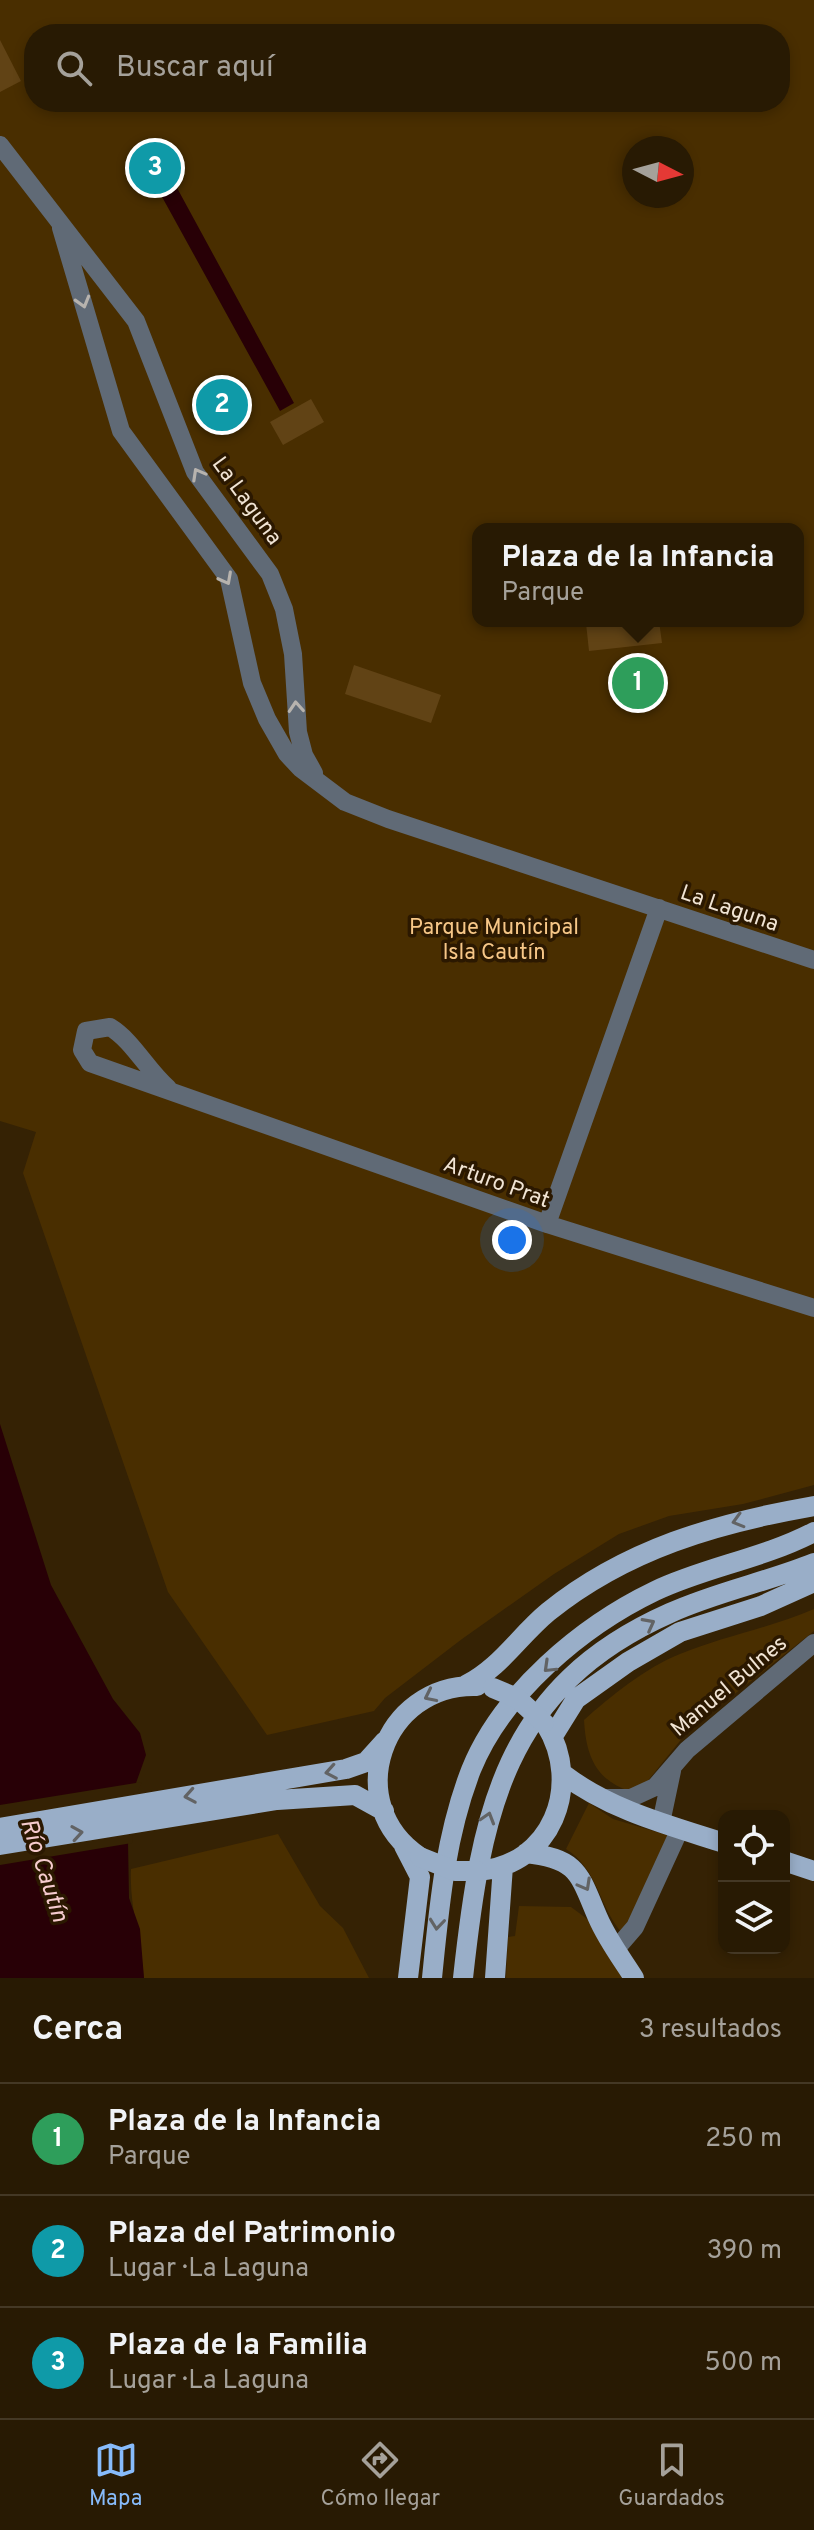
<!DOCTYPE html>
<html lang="es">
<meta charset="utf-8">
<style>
body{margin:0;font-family:Overpass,sans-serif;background:#342712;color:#f1f3f6}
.controls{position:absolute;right:24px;bottom:24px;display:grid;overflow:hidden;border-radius:16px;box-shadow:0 4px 12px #0003}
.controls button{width:72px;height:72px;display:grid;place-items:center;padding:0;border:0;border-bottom:2px solid #443825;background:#281a03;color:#f1f3f6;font:40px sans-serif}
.compass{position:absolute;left:622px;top:136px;width:72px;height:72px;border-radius:50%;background:#281a03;box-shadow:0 4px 12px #0003;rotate:96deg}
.you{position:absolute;left:512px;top:1240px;width:28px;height:28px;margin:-20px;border:6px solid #fff;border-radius:50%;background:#1a73e8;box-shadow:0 0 0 12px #1a73e833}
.badge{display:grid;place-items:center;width:52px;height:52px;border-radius:50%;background:#87bbfb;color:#fff;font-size:26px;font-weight:700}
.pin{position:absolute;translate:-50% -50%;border:4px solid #fff;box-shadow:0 2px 8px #0006}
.popup{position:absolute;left:472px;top:523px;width:332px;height:104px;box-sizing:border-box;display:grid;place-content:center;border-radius:16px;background:#281a03;filter:drop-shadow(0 2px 6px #0005);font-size:26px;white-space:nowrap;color:#a5a19a}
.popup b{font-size:30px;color:#f1f3f6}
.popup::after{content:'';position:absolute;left:50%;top:100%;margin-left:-16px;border:16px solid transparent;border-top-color:#281a03}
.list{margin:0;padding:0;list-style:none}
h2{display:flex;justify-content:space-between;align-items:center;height:104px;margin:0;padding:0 32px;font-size:34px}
h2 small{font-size:26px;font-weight:400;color:#a5a19a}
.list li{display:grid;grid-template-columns:52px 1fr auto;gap:24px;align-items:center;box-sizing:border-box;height:112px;padding:0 32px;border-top:2px solid #443825}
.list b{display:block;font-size:30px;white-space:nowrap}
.list p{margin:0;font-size:26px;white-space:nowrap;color:#a5a19a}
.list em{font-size:26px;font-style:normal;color:#a5a19a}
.icon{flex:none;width:44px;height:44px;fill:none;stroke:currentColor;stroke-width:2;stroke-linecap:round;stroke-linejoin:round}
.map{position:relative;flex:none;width:814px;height:1978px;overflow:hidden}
.search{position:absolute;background:#281a03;box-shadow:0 4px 12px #0003;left:24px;right:24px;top:24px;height:88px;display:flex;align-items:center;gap:20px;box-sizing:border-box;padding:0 28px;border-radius:32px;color:#a5a19a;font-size:30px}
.sheet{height:440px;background:#281a03}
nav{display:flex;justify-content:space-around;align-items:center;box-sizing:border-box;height:112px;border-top:2px solid #443825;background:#281a03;font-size:22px;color:#a5a19a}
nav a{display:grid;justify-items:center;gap:4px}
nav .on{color:#87bbfb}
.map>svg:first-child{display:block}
.green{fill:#492e00;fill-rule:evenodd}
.water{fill:#280006}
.pier{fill:#352204}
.building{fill:#614315}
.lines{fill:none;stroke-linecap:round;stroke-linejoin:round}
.minor{stroke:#606a76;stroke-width:18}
.major{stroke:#99aec8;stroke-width:20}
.major-bridge{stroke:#99aec8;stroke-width:20}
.oneway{stroke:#b7b3ae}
.oneway2{stroke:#626364}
.labels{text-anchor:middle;stroke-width:7;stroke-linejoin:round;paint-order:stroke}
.street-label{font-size:22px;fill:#f1e4d4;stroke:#2b1800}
.park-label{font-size:22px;fill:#f7c787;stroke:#2b1800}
.water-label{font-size:24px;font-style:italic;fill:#f6cbce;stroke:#2b1800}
</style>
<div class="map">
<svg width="814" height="1978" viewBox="0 0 814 1978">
<rect width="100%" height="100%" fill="#352204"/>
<!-- green -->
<path class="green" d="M0 0H814V1485L743 1504 669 1516 619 1534 554 1574 462 1639 385 1698 374 1711 267 1735 168 1592 23 1173 36 1132 0 1121ZM34 34H780V102H34ZM634 148H682V196H634ZM478 529H798V621H478Z
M814 1609V1631L688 1731 646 1783 629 1791C595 1779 586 1755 584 1720 611 1696 645 1668 680 1654 724 1636 770 1628 814 1609Z
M589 1803 613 1819 670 1836 627 1933H622C599 1907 598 1869 566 1849Z
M278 1834 320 1906 343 1928 369 1978H144C141 1941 129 1905 131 1869Z
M519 1906 571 1907 598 1927 629 1965 621 1978H506L508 1937 515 1936Z"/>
<!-- water -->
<path class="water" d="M176 186 294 403 280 411 161 195Z
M0 1424 51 1585 113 1699 140 1733 146 1755 130 1800 128 1842 129 1898 140 1929 144 1978H0Z"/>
<!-- pier -->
<path class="pier" d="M142 1782 134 1800 132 1843 0 1865V1805Z"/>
<!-- building -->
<path class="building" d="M0 40 21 81 0 92Z
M311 399 324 422 283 445 270 422Z
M659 621 662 643 589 651 586 623Z
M354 665 441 695 431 723 345 694Z"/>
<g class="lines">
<!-- minor -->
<path class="minor" d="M0 145 136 321 195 472 270 574 284 609 293 654 298 732 304 755 314 773
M61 228 121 431 229 579 252 683 267 719 287 754 300 768 345 802 388 819 814 960
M168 1088C147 1070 133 1041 110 1027L86 1031 82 1050 90 1063 547 1224 814 1308
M547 1224 659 908
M603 1798H631L655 1787 687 1750 814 1643
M661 1823 672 1771
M616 1949 635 1927 680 1829"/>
<!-- major -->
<path class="major" d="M466 1685C501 1667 519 1636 548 1612 626 1549 717 1523 814 1506
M553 1736 576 1699 628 1662 680 1632 761 1606 814 1582
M563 1774C610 1810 668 1825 724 1843
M0 1828 346 1769 366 1762 385 1741
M0 1845 277 1800 355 1795 384 1811
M404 1846 420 1877 408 1978
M526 1853C579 1859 579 1874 598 1918 607 1939 622 1959 634 1978
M420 1857C340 1804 382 1683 477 1686
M784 1861 814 1871
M477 1871C552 1866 583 1785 546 1725
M432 1978C439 1908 445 1837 471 1770 502 1693 582 1626 655 1591 705 1567 762 1559 814 1532
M463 1978C481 1814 503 1687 670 1613 716 1592 767 1582 814 1563
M495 1978 503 1866"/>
<!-- major-bridge -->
<path class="major-bridge" d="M493 1688 517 1698 544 1723
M420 1857 455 1871H477"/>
</g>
<!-- one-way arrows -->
<defs><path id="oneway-chevron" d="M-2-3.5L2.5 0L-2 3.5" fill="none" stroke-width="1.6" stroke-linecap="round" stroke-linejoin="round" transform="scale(2)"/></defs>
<g class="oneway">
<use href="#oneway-chevron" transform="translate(83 302) rotate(74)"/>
<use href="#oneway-chevron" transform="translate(198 474) rotate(-119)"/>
<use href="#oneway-chevron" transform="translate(226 579) rotate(62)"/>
<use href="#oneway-chevron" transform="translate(296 707) rotate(-94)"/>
</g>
<g class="oneway2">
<use href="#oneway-chevron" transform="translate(738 1521) rotate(164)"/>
<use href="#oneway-chevron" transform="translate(649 1624) rotate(-28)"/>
<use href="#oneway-chevron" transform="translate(549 1667) rotate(136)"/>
<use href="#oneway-chevron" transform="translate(430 1696) rotate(154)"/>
<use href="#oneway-chevron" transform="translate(331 1772) rotate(170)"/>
<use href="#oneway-chevron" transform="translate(190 1796) rotate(170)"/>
<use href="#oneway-chevron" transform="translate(488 1818) rotate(-73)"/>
<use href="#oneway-chevron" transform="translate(77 1833) rotate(-9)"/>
<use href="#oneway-chevron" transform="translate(585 1885) rotate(61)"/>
<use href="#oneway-chevron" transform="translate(437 1924) rotate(96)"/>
</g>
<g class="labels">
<!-- street labels -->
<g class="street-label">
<text transform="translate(248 500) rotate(54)" y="8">La Laguna</text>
<text transform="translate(730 907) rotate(19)" y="8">La Laguna</text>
<text transform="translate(497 1181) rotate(20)" y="8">Arturo Prat</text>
<text transform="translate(728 1685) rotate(-40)" y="8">Manuel Bulnes</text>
</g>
<!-- park labels -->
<g class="park-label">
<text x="494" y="934">Parque Municipal<tspan x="494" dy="25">Isla Cautín</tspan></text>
</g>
<!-- water labels -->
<g class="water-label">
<text transform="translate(45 1870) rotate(72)" y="8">Río Cautín</text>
</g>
</g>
</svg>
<div class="controls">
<button><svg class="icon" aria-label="locate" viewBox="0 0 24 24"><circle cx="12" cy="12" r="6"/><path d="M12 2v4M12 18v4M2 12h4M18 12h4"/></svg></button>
<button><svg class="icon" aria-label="layers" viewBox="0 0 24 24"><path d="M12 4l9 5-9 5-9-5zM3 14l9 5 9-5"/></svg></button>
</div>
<svg class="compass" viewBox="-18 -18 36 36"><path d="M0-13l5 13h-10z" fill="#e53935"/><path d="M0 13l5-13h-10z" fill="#a5a19a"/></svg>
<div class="you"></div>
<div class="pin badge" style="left:638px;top:683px;background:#2e9e5b">1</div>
<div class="popup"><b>Plaza de la Infancia</b>Parque</div>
<div class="pin badge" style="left:222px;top:405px;background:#0f9aa8">2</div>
<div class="pin badge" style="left:155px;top:168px;background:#0f9aa8">3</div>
<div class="search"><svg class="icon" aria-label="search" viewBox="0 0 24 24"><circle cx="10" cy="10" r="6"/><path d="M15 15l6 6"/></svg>Buscar aquí</div>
</div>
<section class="sheet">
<h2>Cerca<small>3 resultados</small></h2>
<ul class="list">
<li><span class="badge" style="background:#2e9e5b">1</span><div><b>Plaza de la Infancia</b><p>Parque</p></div><em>250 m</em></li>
<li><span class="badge" style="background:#0f9aa8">2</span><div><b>Plaza del Patrimonio</b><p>Lugar · La Laguna</p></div><em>390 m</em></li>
<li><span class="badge" style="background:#0f9aa8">3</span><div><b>Plaza de la Familia</b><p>Lugar · La Laguna</p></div><em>500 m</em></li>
</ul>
</section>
<nav>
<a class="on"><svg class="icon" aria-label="map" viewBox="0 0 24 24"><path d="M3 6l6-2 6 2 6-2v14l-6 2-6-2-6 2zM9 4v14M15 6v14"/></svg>Mapa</a>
<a><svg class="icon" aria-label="directions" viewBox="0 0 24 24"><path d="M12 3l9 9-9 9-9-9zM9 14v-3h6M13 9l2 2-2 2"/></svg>Cómo llegar</a>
<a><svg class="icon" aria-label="saved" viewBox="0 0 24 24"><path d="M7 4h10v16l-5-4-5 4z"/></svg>Guardados</a>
</nav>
